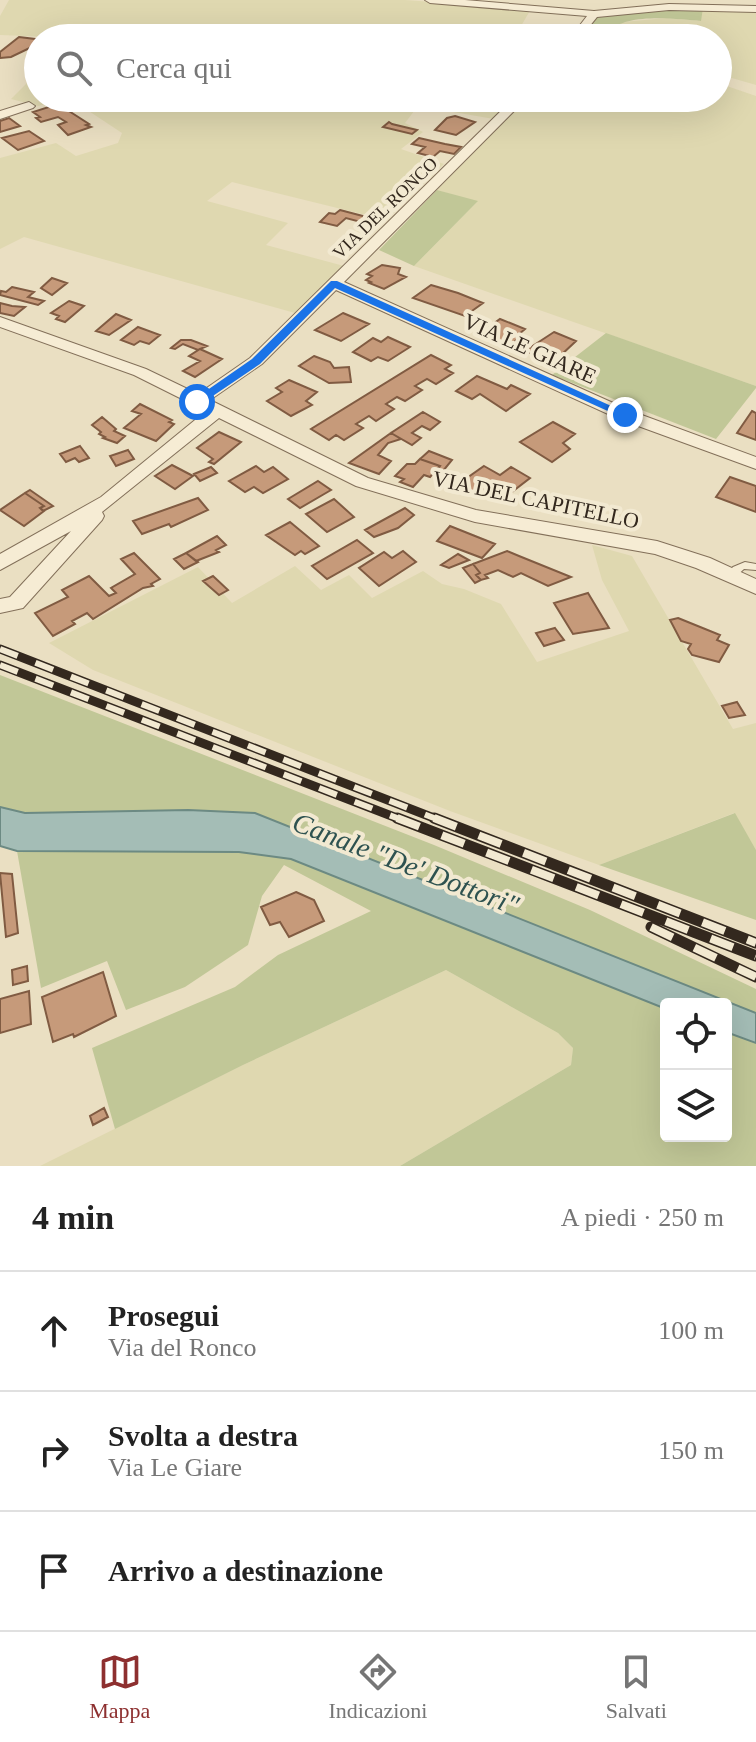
<!DOCTYPE html>
<html lang="it">
<meta charset="utf-8">
<style>
body{margin:0;font-family:Georgia,serif;background:#f6f6f6;color:#222}
.controls{position:absolute;right:24px;bottom:24px;display:grid;overflow:hidden;border-radius:8px;box-shadow:0 8px 32px #0002}
.controls button{width:72px;height:72px;display:grid;place-items:center;padding:0;border:0;border-bottom:2px solid #e0e0e0;background:#fff;color:#222;font:40px sans-serif}
.stop{position:absolute;width:24px;height:24px;margin:-18px;border:6px solid #1a73e8;border-radius:50%;background:#fff}
.stop.end{background:#1a73e8;border-color:#fff;box-shadow:0 2px 8px #0008}
.list{margin:0;padding:0;list-style:none}
h2{display:flex;justify-content:space-between;align-items:center;height:104px;margin:0;padding:0 32px;font-size:34px}
h2 small{font-size:26px;font-weight:400;color:#767676}
.list li{display:grid;grid-template-columns:52px 1fr auto;gap:24px;align-items:center;box-sizing:border-box;height:120px;padding:0 32px;border-top:2px solid #e0e0e0}
.list b{display:block;font-size:30px;white-space:nowrap}
.list p{margin:0;font-size:26px;white-space:nowrap;color:#767676}
.list em{font-size:26px;font-style:normal;color:#767676}
.icon{flex:none;width:44px;height:44px;fill:none;stroke:currentColor;stroke-width:2;stroke-linecap:round;stroke-linejoin:round}
.map{position:relative;flex:none;width:756px;height:1166px;overflow:hidden}
.search{position:absolute;background:#fff;box-shadow:0 8px 32px #0002;left:24px;right:24px;top:24px;height:88px;display:flex;align-items:center;gap:20px;box-sizing:border-box;padding:0 28px;border-radius:44px;color:#767676;font-size:30px}
.sheet{height:464px;background:#fff}
nav{display:flex;justify-content:space-around;align-items:center;box-sizing:border-box;height:112px;border-top:2px solid #e0e0e0;background:#fff;font-size:22px;color:#767676}
nav a{display:grid;justify-items:center;gap:4px}
nav .on{color:#8d2f2f}
.map>svg:first-child{display:block}
.farmland{fill:#dfd8b0}
.green{fill:#c1c797}
.water{fill:#a4bdb6;stroke:#6c8a83;stroke-width:2}
.building{fill:#c69a7a;stroke:#805b42;stroke-width:2}
.lines{fill:none;stroke-linecap:round;stroke-linejoin:round}
.lane-casing{stroke:#83705a;stroke-width:2}
.street-casing{stroke:#83705a;stroke-width:2}
.lane{fill:#f6ecd4;fill-rule:evenodd}
.street{fill:#f6ecd4;fill-rule:evenodd}
.rail-far1-casing{stroke:#33281e;stroke-width:9}
.rail-casing{stroke:#33281e;stroke-width:11}
.rail-far1{stroke:#f2e9d1;stroke-width:6;stroke-dasharray:19;stroke-linecap:butt}
.rail{stroke:#f2e9d1;stroke-width:8;stroke-dasharray:24;stroke-linecap:butt}
.route{fill:#1a73e8}
.labels{text-anchor:middle;stroke-width:8;stroke-linejoin:round;paint-order:stroke}
.far-street-label{font-size:18px;fill:#33281e;stroke:#f2e9d1}
.street-label{font-size:22px;fill:#33281e;stroke:#f2e9d1}
.near-water-label{font-size:28px;font-style:italic;fill:#2e5250;stroke:#f2e9d1}
</style>
<div class="map">
<svg width="756" height="1166" viewBox="0 0 756 1166">
<rect width="100%" height="100%" fill="#eadfc2"/>
<!-- farmland -->
<path class="farmland" d="M9 0H405L531 9 514 38H78L0 35V16Z
M703 8 756 11V85L718 74V38H613L609 33 622 22 667 18 700 21Z
M38 72V98H514L494 119 418 106 405 123 423 132 401 149 444 164 386 220 232 182 207 201 288 223 266 245 344 266 295 313 24 237 0 249V158L56 143 76 156 118 143 122 133 69 98 38 106 11 99Z
M718 83 756 96V386L414 266 477 202 437 190 528 98H718Z
M592 545 632 556 733 729 756 723V850L734 813 599 865 450 811 93 670 49 643 198 567 232 603 295 566 321 590 349 575 372 598 423 571 442 584 464 589 501 604 537 662 629 631 602 580Z
M446 970 558 1033 573 1048 571 1065 400 1166H40L243 1065Z"/>
<!-- green -->
<path class="green" d="M703 8 701 21C678 19 622 12 609 33L613 38H581L598 16Z
M437 190 478 201 414 266 379 250Z
M606 333 756 386V388L716 439 552 375Z
M0 675 434 845 590 910 756 989V1013L255 813 188 810 25 813 0 807Z
M735 813 756 850V920L599 865Z
M17 851 239 852 291 859 666 1009V1136H726V1032L756 1043V1166H400L571 1065 573 1048 558 1033 446 970 243 1065 115 1129 92 1048 235 987 278 955 371 911 284 865 262 896 248 945 185 987 126 1010 107 961 41 988Z"/>
<!-- water -->
<path class="water" d="M0 807 25 813 188 810 255 813 756 1013V1043L726 1032V1004H666V1009L291 859 239 852 17 851 0 846Z"/>
<!-- building -->
<path class="building" d="M19 37 35 39 38 44 11 57 0 58V52Z
M58 104 89 124 86 125 91 127 68 135 58 125 66 122 58 117 41 122 36 118 40 117 33 112Z
M455 116 475 122 456 135 435 130 447 118Z
M9 118 20 126 0 132V121Z
M389 122 392 124 417 130 412 134 383 127Z
M29 131 44 141 18 150 2 138Z
M419 138 445 144 461 147 454 154 440 151 433 157 418 153 425 147 412 144Z
M340 210 378 220 372 225 346 218 337 226 320 222 329 213 335 214Z
M382 265 400 268 398 274 406 277 384 289 369 283 371 282 366 280 372 276 367 274Z
M52 278 67 283 52 295 41 288Z
M431 285 458 293 483 303 465 316 413 298Z
M12 287 34 292 28 297 44 301 38 305 0 295 1 291 6 292Z
M69 301 84 306 65 322 56 319 59 316 51 313Z
M0 303 12 306 25 307 14 316 0 313Z
M343 313 369 324 341 341 315 330Z
M116 314 131 320 109 335 96 331Z
M500 319 525 329 519 334 522 335 510 346 482 332Z
M138 327 160 335 149 344 140 341 134 345 121 340Z
M554 332 576 341 560 356 557 355 550 361 525 351Z
M388 337 410 347 388 361 378 357 371 361 353 352 373 338 381 342Z
M181 340H191L207 346 198 350 183 344 175 349 171 348Z
M200 349 222 359 195 377 183 371 200 361 189 356Z
M431 355 451 365 445 369 453 373 436 384 427 379 415 386 422 390 405 401 397 397 386 404 394 409 376 421 369 416 356 424 363 428 344 440 336 435 329 440 311 429Z
M314 356 330 362 334 368 349 367 351 382 329 383 299 366Z
M477 376 507 389 511 385 530 394 506 411 480 394 472 399 456 391Z
M289 380 317 392 306 401 312 405 291 416 267 401 282 392 276 388Z
M140 404 172 420 169 422 174 424 156 441 124 428 141 414 132 411Z
M752 411 756 413V440L737 433Z
M423 412 440 422 430 430 422 426 412 433 421 438 412 445 391 433Z
M102 417 116 429 114 431 125 436 117 443 103 438 105 437 99 434 101 432 92 425Z
M553 422 575 434 563 443 570 449 552 462 520 442Z
M219 432 241 442 214 464 209 462 213 459 197 448Z
M391 433 401 439 388 443 378 455 391 461 379 474 349 463Z
M80 446 89 458 79 462 75 458 66 462 60 454Z
M128 450 134 459 116 466 110 456Z
M429 451 452 460 443 471 438 469 440 466 420 459Z
M420 459 440 466 430 477 424 475 413 487 400 482 404 479 395 476 407 464H415Z
M172 465 193 476 175 489 155 476Z
M256 466 264 472 273 467 288 479 263 493 254 487 245 492 229 481Z
M484 466 500 475 511 467 530 478 504 498 491 490 493 488 489 486 478 494 457 485Z
M211 467 217 473 200 481 194 474Z
M730 477 756 486V512L716 497Z
M318 481 331 490 300 508 288 499Z
M30 490 53 506 43 511 40 508 44 506 25 493Z
M25 493 44 506 40 508 44 511 24 526 0 510Z
M198 498 208 510 171 527 169 524 142 534 133 521Z
M334 499 354 517 327 532 306 514Z
M405 508 414 515 398 528 374 537 365 530Z
M290 522 319 546 305 554 301 551 295 555 266 535Z
M450 526 495 544 482 558 437 541Z
M217 536 226 545 216 550 219 552 196 561 186 553Z
M357 540 373 553 327 579 312 566Z
M403 551 416 562 379 586 359 568 384 552 392 558Z
M507 551 519 556 571 577 548 586 521 573 513 577 498 570 485 575 488 578 481 580 476 575 480 573 473 564Z
M134 553 160 579 151 584 153 586 143 588 93 619 87 613 72 621 75 624 53 636 35 613 68 597 62 590 89 576 109 596 116 593 111 588 135 574 121 559Z
M186 553 198 562 184 569 174 559Z
M458 554 469 560 449 568 441 565Z
M473 564 480 573 476 575 481 580 475 583 463 568Z
M213 576 228 590 219 595 203 581Z
M588 593 609 628 573 634 554 603Z
M678 618 720 635 717 640 729 645 719 662 692 655 688 649 691 644 681 641 670 620Z
M555 628 564 640 544 646 536 633Z
M737 702 745 715 729 718 722 706Z
M0 873 12 874 18 933 6 937Z
M296 892 314 900 324 921 289 937 280 922 270 925 261 907Z
M27 966 28 981 13 985 12 970Z
M103 972 116 1016 74 1037 73 1034 53 1042 42 997Z
M29 991 31 1024 0 1033V999Z
M104 1108 108 1117 93 1125 90 1116Z"/>
<g class="lines">
<defs>
<path id="lane" d="M745 562 756 564V570L744 569 735 577H727L726 575 733 567Z"/>
<path id="street" d="M425 0H465L594 11 669 4 756 6V12L669 10 597 17 580 38H570L587 16 430 3Z
M514 98H527L344 282 631 411 756 457V469L619 419 336 290 262 364 210 400 368 478 476 510 657 541 710 558 756 579V594L696 568 655 554 475 522 356 486 219 418 102 512 104 516 102 520 23 608 0 613V599L10 597 71 531 0 570V554L101 497 206 411 134 375 0 327V317L146 369 198 394 250 358Z
M29 102 35 106 33 108 0 119V111Z"/>
</defs>
<!-- lane casing -->
<use href="#lane" class="lane-casing"/>
<!-- street casing -->
<use href="#street" class="street-casing"/>
<!-- lane -->
<use href="#lane" class="lane"/>
<!-- street -->
<use href="#street" class="street"/>
<defs>
<path id="rail-far1" d="M0 649 439 820
M0 665 402 820"/>
<path id="rail" d="M397 818 756 956
M434 818 756 943
M651 927 756 977"/>
</defs>
<!-- rail-far1 casing -->
<use href="#rail-far1" class="rail-far1-casing"/>
<!-- rail casing -->
<use href="#rail" class="rail-casing"/>
<!-- rail-far1 -->
<use href="#rail-far1" class="rail-far1"/>
<!-- rail -->
<use href="#rail" class="rail"/>
</g>
<!-- route -->
<path class="route" d="M331 281H337L631 415 621 417 335 288 260 364 201 404H193V400L252 359Z"/>
<g class="labels">
<!-- far-street labels -->
<g class="far-street-label">
<text transform="translate(385 208) rotate(-44)" y="6">VIA DEL RONCO</text>
</g>
<!-- street labels -->
<g class="street-label">
<text transform="translate(530 348) rotate(24)" y="8">VIA LE GIARE</text>
<text transform="translate(536 499) rotate(12)" y="8">VIA DEL CAPITELLO</text>
</g>
<!-- near-water labels -->
<g class="near-water-label">
<text transform="translate(406 863) rotate(21)" y="10">Canale "De' Dottori"</text>
</g>
</g>
</svg>
<div class="controls">
<button><svg class="icon" aria-label="locate" viewBox="0 0 24 24"><circle cx="12" cy="12" r="6"/><path d="M12 2v4M12 18v4M2 12h4M18 12h4"/></svg></button>
<button><svg class="icon" aria-label="layers" viewBox="0 0 24 24"><path d="M12 4l9 5-9 5-9-5zM3 14l9 5 9-5"/></svg></button>
</div>
<div class="stop" style="left:197px;top:402px"></div>
<div class="stop end" style="left:625px;top:415px"></div>
<div class="search"><svg class="icon" aria-label="search" viewBox="0 0 24 24"><circle cx="10" cy="10" r="6"/><path d="M15 15l6 6"/></svg>Cerca qui</div>
</div>
<section class="sheet">
<h2>4 min<small>A piedi · 250 m</small></h2>
<ul class="list">
<li><svg class="icon" aria-label="ahead" viewBox="0 0 24 24"><path d="M12 20V5M6 11l6-6 6 6"/></svg><div><b>Prosegui</b><p>Via del Ronco</p></div><em>100 m</em></li>
<li><svg class="icon" aria-label="right" viewBox="0 0 24 24"><path d="M7 20v-9h11M14 6l5 5-5 5"/></svg><div><b>Svolta a destra</b><p>Via Le Giare</p></div><em>150 m</em></li>
<li><svg class="icon" aria-label="arrive" viewBox="0 0 24 24"><path d="M6 21V4h12l-3 4 3 4H6"/></svg><div><b>Arrivo a destinazione</b></div></li>
</ul>
</section>
<nav>
<a class="on"><svg class="icon" aria-label="map" viewBox="0 0 24 24"><path d="M3 6l6-2 6 2 6-2v14l-6 2-6-2-6 2zM9 4v14M15 6v14"/></svg>Mappa</a>
<a><svg class="icon" aria-label="directions" viewBox="0 0 24 24"><path d="M12 3l9 9-9 9-9-9zM9 14v-3h6M13 9l2 2-2 2"/></svg>Indicazioni</a>
<a><svg class="icon" aria-label="saved" viewBox="0 0 24 24"><path d="M7 4h10v16l-5-4-5 4z"/></svg>Salvati</a>
</nav>
